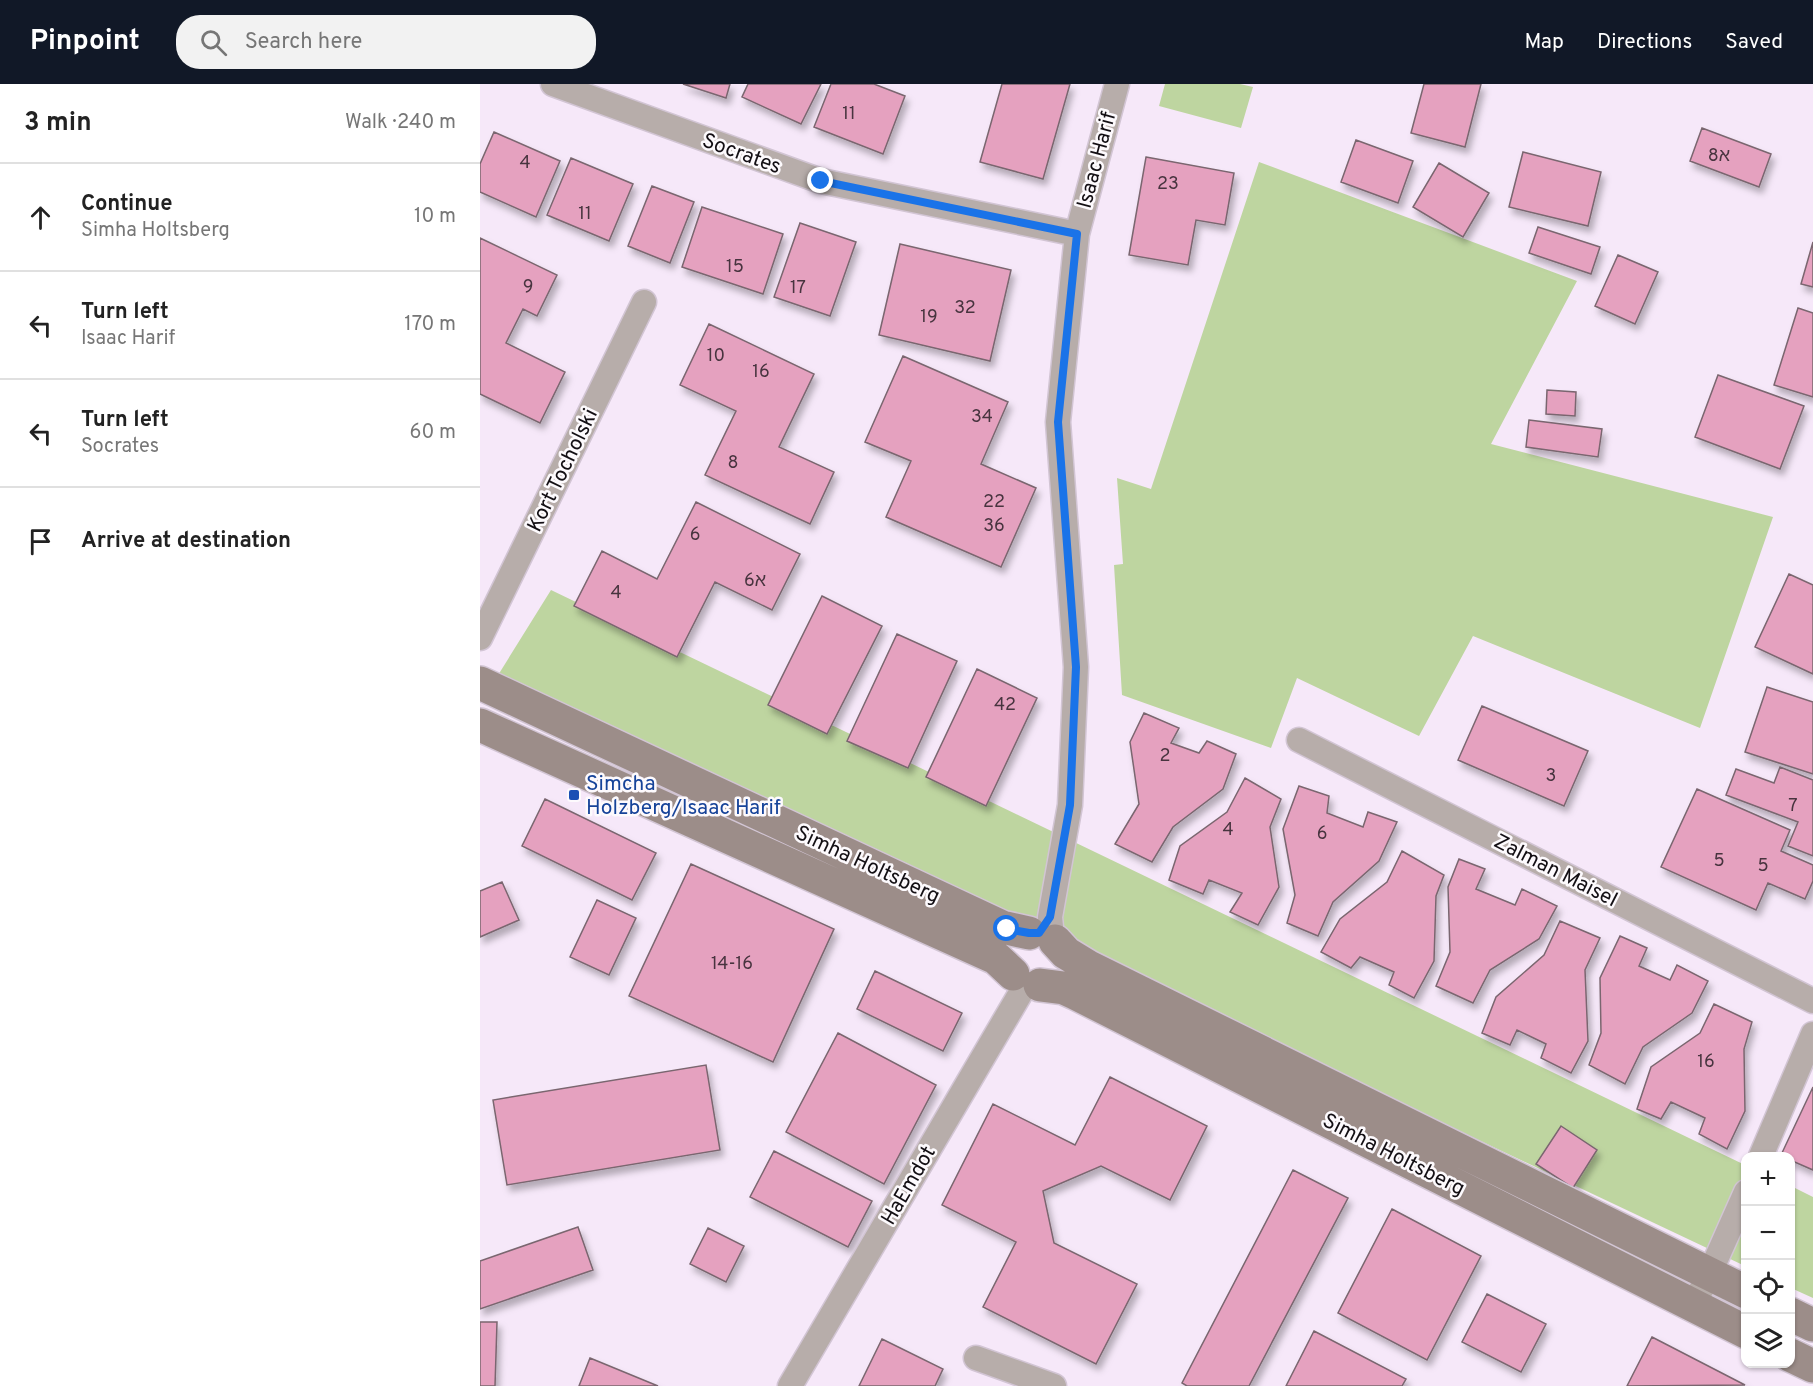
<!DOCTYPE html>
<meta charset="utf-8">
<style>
body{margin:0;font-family:Overpass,"Noto Sans Hebrew",sans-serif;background:#f2f2f2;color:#222}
.controls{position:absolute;right:18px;bottom:18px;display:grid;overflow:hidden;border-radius:12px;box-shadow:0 2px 4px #0004}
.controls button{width:54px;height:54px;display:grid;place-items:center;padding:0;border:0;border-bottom:2px solid #e0e0e0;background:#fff;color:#222;font:30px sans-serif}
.stop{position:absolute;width:18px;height:18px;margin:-14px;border:4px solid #1a73e8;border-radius:50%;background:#fff}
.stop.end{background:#1a73e8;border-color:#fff;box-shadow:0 2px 6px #0008}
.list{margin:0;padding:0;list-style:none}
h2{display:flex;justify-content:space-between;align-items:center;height:78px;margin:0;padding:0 24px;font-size:26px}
h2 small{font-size:20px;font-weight:400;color:#767676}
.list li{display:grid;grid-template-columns:39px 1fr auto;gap:18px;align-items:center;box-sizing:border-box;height:108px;padding:0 24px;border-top:2px solid #e0e0e0}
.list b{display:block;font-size:22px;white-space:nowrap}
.list p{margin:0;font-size:20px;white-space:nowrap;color:#767676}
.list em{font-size:20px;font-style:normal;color:#767676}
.icon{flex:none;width:33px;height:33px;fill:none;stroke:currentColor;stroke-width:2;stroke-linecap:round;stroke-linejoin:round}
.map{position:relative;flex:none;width:1333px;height:1302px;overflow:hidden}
header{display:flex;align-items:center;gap:36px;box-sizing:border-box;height:84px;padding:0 30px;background:#111827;color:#fff}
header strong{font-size:28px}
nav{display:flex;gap:33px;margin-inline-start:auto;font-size:21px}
.search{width:420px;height:54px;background:#f2f2f2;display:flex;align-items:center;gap:15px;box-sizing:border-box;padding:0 21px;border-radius:24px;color:#767676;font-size:22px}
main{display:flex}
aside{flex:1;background:#fff}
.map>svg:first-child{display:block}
.green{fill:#bed5a0}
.building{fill:#e5a1bf;stroke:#7a666f;stroke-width:1.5;filter:url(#shadow)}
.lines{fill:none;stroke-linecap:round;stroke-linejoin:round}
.street-casing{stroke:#d2c5d4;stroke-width:27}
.secondary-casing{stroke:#d2c5d4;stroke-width:36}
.street{stroke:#b7adaa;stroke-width:24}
.secondary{stroke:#9c8d89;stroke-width:33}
.route{stroke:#1a73e8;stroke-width:8}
.transit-dot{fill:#1a4fb4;stroke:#fdfafd;stroke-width:2}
.labels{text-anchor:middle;stroke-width:5;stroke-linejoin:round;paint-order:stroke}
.number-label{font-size:18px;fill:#48343f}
.street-label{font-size:21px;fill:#130f14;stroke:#fdfafd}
.transit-label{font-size:21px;fill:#164399;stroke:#fdfafd;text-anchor:start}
</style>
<header>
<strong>Pinpoint</strong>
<div class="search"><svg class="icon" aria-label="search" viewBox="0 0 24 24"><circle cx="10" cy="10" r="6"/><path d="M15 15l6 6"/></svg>Search here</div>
<nav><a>Map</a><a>Directions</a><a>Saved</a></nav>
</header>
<main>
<aside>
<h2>3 min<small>Walk · 240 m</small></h2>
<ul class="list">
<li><svg class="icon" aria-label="ahead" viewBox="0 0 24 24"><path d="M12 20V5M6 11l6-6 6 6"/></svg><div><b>Continue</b><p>Simha Holtsberg</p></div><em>10 m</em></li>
<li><svg class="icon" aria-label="left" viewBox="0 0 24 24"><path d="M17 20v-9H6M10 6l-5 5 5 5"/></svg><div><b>Turn left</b><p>Isaac Harif</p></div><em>170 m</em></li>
<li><svg class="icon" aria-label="left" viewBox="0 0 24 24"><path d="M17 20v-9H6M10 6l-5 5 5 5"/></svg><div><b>Turn left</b><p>Socrates</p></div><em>60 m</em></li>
<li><svg class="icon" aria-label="arrive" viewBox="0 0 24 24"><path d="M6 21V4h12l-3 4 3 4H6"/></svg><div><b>Arrive at destination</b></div></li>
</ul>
</aside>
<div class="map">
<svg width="1333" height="1302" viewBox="0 0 1333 1302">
<defs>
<filter id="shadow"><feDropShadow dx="3.5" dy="6" stdDeviation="3" flood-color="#0004"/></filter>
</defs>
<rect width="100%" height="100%" fill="#f6e8f9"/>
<!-- green -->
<path class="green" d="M685 0H760L773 3 761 44 679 22Z
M779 78 1097 197 1011 360 1293 433 1220 644 993 552 939 652 817 594 791 664 642 611 634 481 643 480 637 394 671 405Z
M71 506 1265 1081V1182L525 832 15 596Z
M1311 1102 1333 1113V1214L1311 1204Z"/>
<!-- building -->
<path class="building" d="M203 0H250L246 14Z
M268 0H341L321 40 262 13Z
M351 0H394L425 12 403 70 334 43Z
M522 0H590L563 95 500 78Z
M944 0H1001L985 63 931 49Z
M1222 44 1291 70 1279 103 1210 77Z
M14 48 80 77 56 133 0 108V80Z
M876 56 933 77 918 119 861 98Z
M1043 68 1121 88 1108 142 1029 123Z
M666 73 754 89 745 141 716 136 708 181 649 171Z
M91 74 153 100 129 157 67 131Z
M959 79 1009 109 983 153 933 123Z
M172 102 214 118 190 179 148 162Z
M222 123 303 150 283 210 202 183Z
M320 139 376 158 350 232 294 213Z
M1058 143 1120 163 1111 190 1049 169Z
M0 154 77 191 57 232 43 225 26 259 85 288 60 339 0 310Z
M1333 158V203L1321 200Z
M420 160 531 186 510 277 399 251Z
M1138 171 1178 188 1155 240 1115 222Z
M1318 224 1333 229V313L1294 301Z
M229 240 334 290 299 363 354 388 330 440 225 391 256 327 200 301Z
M423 272 528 318 501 380 556 404 521 483 406 433 431 377 385 358Z
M1238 291 1324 322 1300 385 1215 353Z
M1067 306 1096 308 1095 332 1066 330Z
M1049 336 1122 345 1118 373 1046 363Z
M216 418 320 470 292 526 235 498 197 573 94 522 122 467 177 495Z
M1309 490 1333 501V590L1275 563Z
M342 512 402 542 347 650 288 621Z
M417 550 477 577 428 684 367 657Z
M497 585 557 614 506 722 446 693Z
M1287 603 1333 618V690L1265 668Z
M1002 622 1108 667 1084 722 978 676Z
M664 629 699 644 691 659 719 669 727 657 756 670 743 705 693 743 672 778 635 760 659 720 650 658Z
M1300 683 1333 696V772L1308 762 1318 738 1246 711 1256 685 1294 699Z
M765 694 801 715 790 743 799 803 778 841 750 828 762 809 729 796 723 810 689 796 700 762 747 728Z
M819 702 849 712 847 729 883 743 888 728 917 738 899 777 853 818 838 852 807 839 815 811 803 745Z
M1217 705 1310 746 1301 767 1333 781V797L1325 815 1288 799 1276 826 1181 783Z
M65 715 176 769 152 816 42 762Z
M922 767 964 791 956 812 954 877 934 914 909 901 914 888 880 873 871 884 841 868 860 835 907 798Z
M979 775 1005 785 996 805 1035 821 1042 805 1077 822 1059 855 1010 886 993 919 956 902 970 868 968 803Z
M211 780 354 845 293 978 149 912Z
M22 798 39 836 0 853V807Z
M117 816 156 834 129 891 90 873Z
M1080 837 1120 854 1105 886 1108 957 1091 989 1061 974 1066 960 1037 946 1030 961 1002 949 1016 913 1064 871Z
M1140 852 1167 864 1159 882 1190 896 1197 881 1228 897 1212 929 1163 963 1145 1000 1109 981 1121 949 1120 894Z
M395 887 482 929 463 967 377 925Z
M1234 920 1272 938 1264 965 1265 1027 1247 1065 1219 1050 1225 1034 1191 1018 1181 1035 1157 1025 1171 983 1220 949Z
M358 949 456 1001 404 1100 306 1048Z
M226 981 240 1066 27 1101 13 1016Z
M630 993 727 1042 690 1116 621 1082 563 1107 574 1159 657 1200 616 1280 503 1223 536 1158 462 1121 513 1020 595 1061Z
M1333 1003V1086L1310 1076V1072L1301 1071Z
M1081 1042 1117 1066 1093 1104 1056 1080Z
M294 1067 392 1117 368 1163 270 1113Z
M813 1086 868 1114 769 1302H707L702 1299Z
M912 1125 1001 1172 947 1276 858 1229Z
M98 1143 113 1186 0 1225V1177Z
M228 1144 264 1162 246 1198 210 1180Z
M1007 1210 1066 1240 1041 1288 982 1258Z
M0 1238H17L15 1302H0Z
M834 1247 926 1295 922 1302H806Z
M1172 1253 1265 1301 1147 1302Z
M402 1255 463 1285 455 1302H379Z
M110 1274 178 1302H99Z"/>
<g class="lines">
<defs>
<path id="street" d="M73 0 341 97 597 150
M0 554 164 218
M819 656 1333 917
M572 853 570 833 590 721 596 583 578 338 597 150 637 0
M1281 1072 1333 950
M1213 1221 1229 1191 1266 1108
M496 1274 574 1302
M310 1302 546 900"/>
<path id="secondary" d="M0 599 522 843 549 849
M0 641 516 874 533 890
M575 857 586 869 609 883 1266 1208
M560 901 584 904 595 909 1266 1248
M1310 1230 1333 1241
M1310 1271 1333 1282"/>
</defs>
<!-- street casing -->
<use href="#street" class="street-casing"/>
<!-- secondary casing -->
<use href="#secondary" class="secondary-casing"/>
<!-- street -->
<use href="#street" class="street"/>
<!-- secondary -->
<use href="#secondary" class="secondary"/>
</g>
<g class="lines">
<!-- route -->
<path class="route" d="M341 97 597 150 578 338 596 583 590 721 570 833 559 849H549L527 845"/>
</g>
<!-- markers -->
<rect class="transit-dot" x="88" y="705" width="12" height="12" rx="3"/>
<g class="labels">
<!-- number labels -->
<g class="number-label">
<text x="369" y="35">11</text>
<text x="1239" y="77">8א</text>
<text x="45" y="84">4</text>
<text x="688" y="105">23</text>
<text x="105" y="135">11</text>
<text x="255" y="188">15</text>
<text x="48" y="208">9</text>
<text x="318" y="209">17</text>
<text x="485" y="229">32</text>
<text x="449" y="238">19</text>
<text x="236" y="277">10</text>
<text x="281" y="293">16</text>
<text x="502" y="338">34</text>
<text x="253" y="384">8</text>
<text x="514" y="423">22</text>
<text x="514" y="447">36</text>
<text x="215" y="456">6</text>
<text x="275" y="502">6א</text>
<text x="136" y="514">4</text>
<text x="525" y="626">42</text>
<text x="685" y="677">2</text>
<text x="1071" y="697">3</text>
<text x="1313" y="727">7</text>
<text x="748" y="751">4</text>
<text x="842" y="755">6</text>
<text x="1239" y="782">5</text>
<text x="1283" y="787">5</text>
<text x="252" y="885">14-16</text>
<text x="1226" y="983">16</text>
</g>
<!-- street labels -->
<g class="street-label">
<text transform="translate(262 69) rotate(20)" y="7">Socrates</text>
<text transform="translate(616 76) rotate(-75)" y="7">Isaac Harif</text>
<text transform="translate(82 386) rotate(-64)" y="7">Kort Tocholski</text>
<text transform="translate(388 780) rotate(25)" y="7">Simha Holtsberg</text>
<text transform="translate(1076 786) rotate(27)" y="7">Zalman Maisel</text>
<text transform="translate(914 1070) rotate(27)" y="7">Simha Holtsberg</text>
<text transform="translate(428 1101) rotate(-60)" y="7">HaEmdot</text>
</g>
<!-- transit labels -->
<g class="transit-label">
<text x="106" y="706">Simcha<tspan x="106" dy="24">Holzberg/Isaac Harif</tspan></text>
</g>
</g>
</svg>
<div class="controls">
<button>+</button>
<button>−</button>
<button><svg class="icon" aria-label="locate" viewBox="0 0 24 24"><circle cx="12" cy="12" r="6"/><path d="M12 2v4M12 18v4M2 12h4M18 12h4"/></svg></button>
<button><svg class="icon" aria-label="layers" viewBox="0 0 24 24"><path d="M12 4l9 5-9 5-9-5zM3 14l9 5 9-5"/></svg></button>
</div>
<div class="stop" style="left:527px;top:845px"></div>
<div class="stop end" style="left:341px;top:97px"></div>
</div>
</main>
